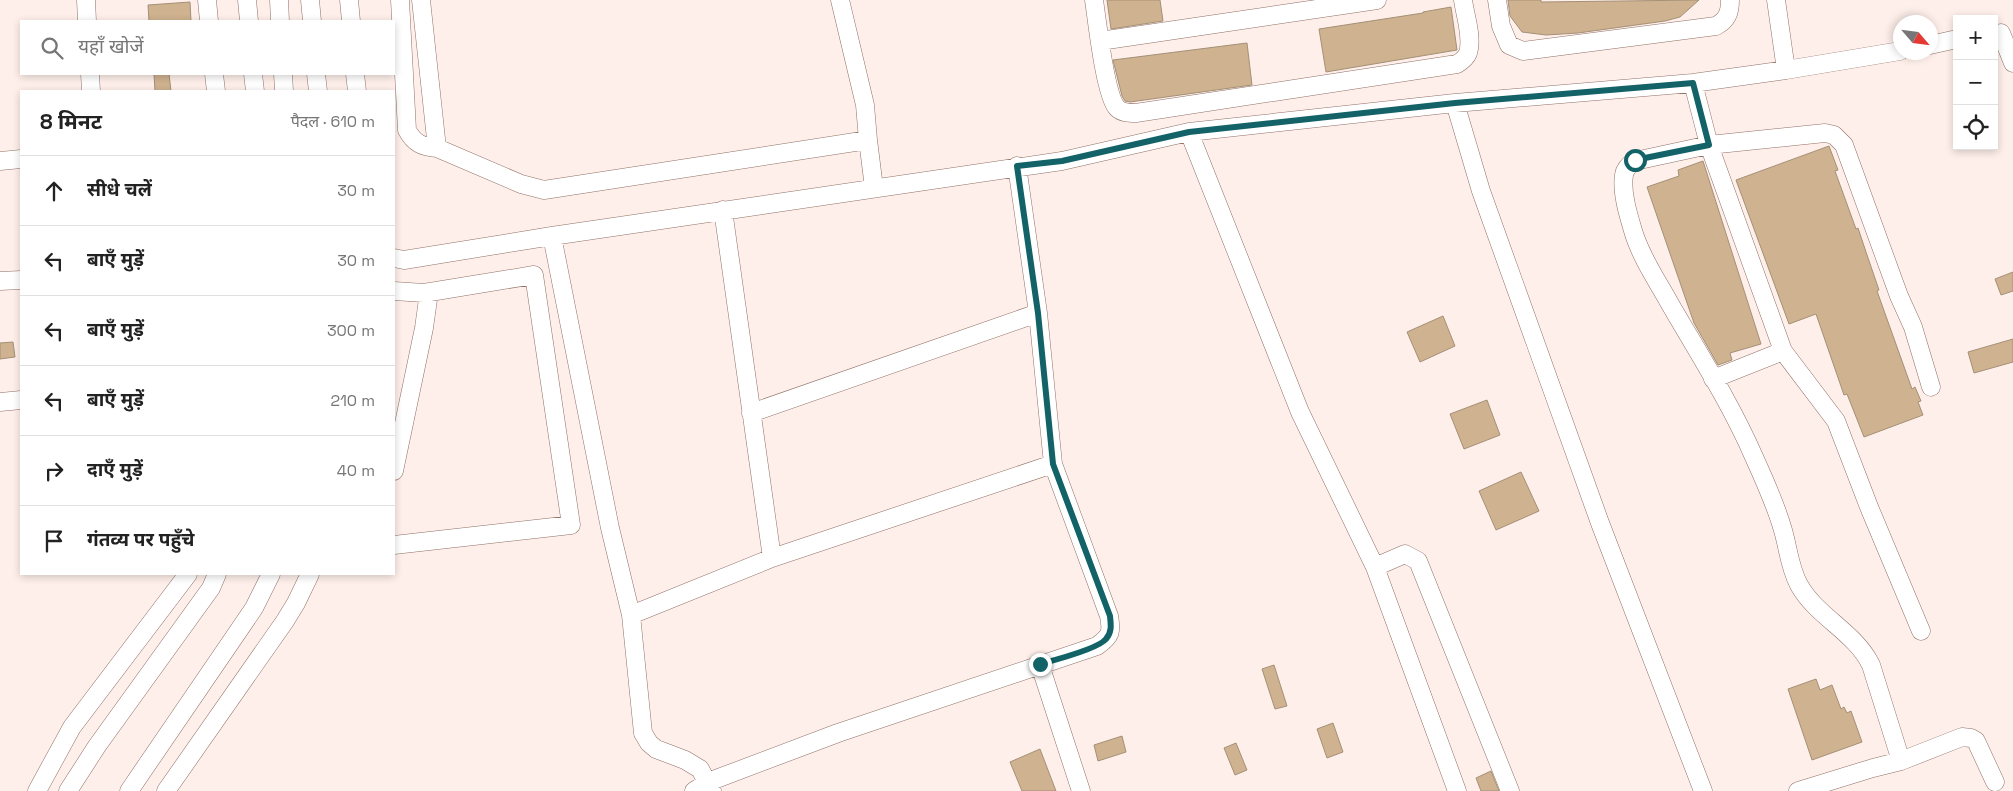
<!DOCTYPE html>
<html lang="hi">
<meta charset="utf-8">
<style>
body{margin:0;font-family:"Space Grotesk","Noto Sans Devanagari",sans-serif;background:#f6f6f6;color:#222}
.controls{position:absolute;right:15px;top:15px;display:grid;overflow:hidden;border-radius:0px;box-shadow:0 2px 8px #0003}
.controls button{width:45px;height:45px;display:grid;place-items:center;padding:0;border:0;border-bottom:1px solid #e0e0e0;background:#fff;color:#222;font:25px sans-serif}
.compass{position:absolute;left:1893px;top:15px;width:45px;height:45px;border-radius:50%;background:#fff;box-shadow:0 2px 8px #0003;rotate:118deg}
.stop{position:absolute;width:15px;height:15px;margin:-11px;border:4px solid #126268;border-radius:50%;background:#fff}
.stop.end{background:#126268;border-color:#fff;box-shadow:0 1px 5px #0008}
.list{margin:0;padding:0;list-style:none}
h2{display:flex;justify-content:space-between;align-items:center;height:65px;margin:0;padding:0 20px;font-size:21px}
h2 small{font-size:16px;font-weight:400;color:#767676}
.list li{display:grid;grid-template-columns:32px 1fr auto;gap:15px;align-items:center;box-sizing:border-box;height:70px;padding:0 20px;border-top:1px solid #e0e0e0}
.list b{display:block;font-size:19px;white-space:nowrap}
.list em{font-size:16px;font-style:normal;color:#767676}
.icon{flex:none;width:28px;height:28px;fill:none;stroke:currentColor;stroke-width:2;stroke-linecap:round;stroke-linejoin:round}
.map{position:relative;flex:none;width:2013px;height:791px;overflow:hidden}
.search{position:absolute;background:#fff;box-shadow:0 2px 8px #0003;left:20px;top:20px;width:375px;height:55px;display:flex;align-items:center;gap:12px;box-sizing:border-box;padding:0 18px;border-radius:0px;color:#767676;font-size:19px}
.panel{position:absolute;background:#fff;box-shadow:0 2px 8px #0003;left:20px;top:90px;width:375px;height:485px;border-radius:0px}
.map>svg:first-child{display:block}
.building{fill:#cfb28f;stroke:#a49077}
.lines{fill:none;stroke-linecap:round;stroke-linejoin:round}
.minor-casing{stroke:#907167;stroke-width:19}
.minor{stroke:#fff;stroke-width:18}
.route{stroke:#126268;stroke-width:6}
</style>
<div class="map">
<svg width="2013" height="791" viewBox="0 0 2013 791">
<rect width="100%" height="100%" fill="#feefea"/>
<!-- building -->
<path class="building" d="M1107 0H1160L1163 21 1111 29Z
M1508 0H1541V2L1699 0 1680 17 1665 21 1578 33 1546 35 1522 32 1510 16Z
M190 2 191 21H149L148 5Z
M1451 7 1457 50 1326 72 1319 29 1423 13V12Z
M1247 43 1252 85 1130 102 1125 101 1122 96 1113 60Z
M154 74H169L171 91H155Z
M1829 146 1838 170 1835 171 1856 229 1858 228 1866 252 1879 290 1877 291 1912 389 1915 387 1921 401 1918 402 1923 415 1864 437 1847 394 1844 395 1816 314 1789 324 1736 180Z
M1703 161 1761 344 1730 353 1732 360 1718 365 1694 323 1647 187 1679 176 1678 170Z
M2013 272V291L2001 295 1995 279Z
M1443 316 1455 346 1420 362 1407 332Z
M2013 339V362L1974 373 1968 352Z
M13 342 15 357 0 359V343Z
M1487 400 1500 435 1464 449 1450 414Z
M1521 472 1539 511 1496 530 1479 491Z
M1274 665 1287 706 1275 709 1262 669Z
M1816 679 1820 690 1832 685 1841 709 1844 707 1847 713 1851 711 1862 742 1812 760 1788 689Z
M1333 723 1343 752 1327 758 1317 729Z
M1122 736 1126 752 1098 761 1094 745Z
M1236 743 1247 770 1235 775 1224 748Z
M1040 749 1056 791H1022L1010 762Z
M1491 771 1499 791H1481L1476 778Z"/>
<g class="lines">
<defs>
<path id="minor" d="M86 0 87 21
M207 0 209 21
M247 0 249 21
M279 0 280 21
M310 0 312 21
M349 0 351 21
M400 0 407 130C414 143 422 147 437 148L521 184 544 190 868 140 865 105 840 0
M421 0 437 148
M1094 0C1097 20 1105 95 1117 108 1122 113 1129 113 1136 113L1457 64C1462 61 1466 58 1468 53 1473 38 1465 15 1463 0
M1497 0 1501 26 1509 45 1523 51 1716 26C1727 20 1730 13 1730 0
M1776 0 1786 70 1900 51
M2001 33 2013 63
M1100 41 1377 0
M1930 45 1957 39
M90 74 91 91
M214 74 216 91
M253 74 255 91
M283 74 284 91
M316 74 318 91
M355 74 357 91
M1693 83 1709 145 1783 351 1836 421 1869 507 1921 631
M1189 132 1455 103
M868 140 874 188
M0 161 21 159
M723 210 772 558
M552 236 610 528 631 615 643 733 649 743 656 749 685 760 700 769 712 791
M394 258 404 260 552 236 1062 161 1189 132 1300 412 1375 567 1457 791
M0 281 21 280
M394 291 424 293 534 275 571 525 394 545
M1713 379 1783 351
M0 402 21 400
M751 413 1038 313
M394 471 424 328 429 292
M1375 567 1405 554 1418 561 1510 791
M631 615 772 558 1053 464
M1040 665 1081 791
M1901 761 1871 665C1855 632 1817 617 1799 585 1789 567 1788 545 1782 527 1775 503 1764 479 1754 457 1731 404 1699 354 1670 304 1658 282 1642 259 1634 234 1629 217 1621 193 1624 175 1625 168 1630 164 1635 161L1709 145 1825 133 1834 135 1844 145 1899 296 1913 327 1931 387
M37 791 72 727 188 574
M68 791 97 746 211 588 217 574
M129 791 254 608 271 574
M166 791 285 621 296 603 310 574
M694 791 708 782 838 733 1097 646C1111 636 1112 632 1109 616L1053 464 1038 313 1017 166
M1703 791 1600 523 1481 191 1455 103 1693 83 1786 70
M1798 791 1873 768 1901 761 1962 737 1971 738 1976 741 1995 782"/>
</defs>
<!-- minor casing -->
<use href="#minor" class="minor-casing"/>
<!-- minor -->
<use href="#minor" class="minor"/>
</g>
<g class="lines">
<!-- route -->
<path class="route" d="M1040 664C1055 660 1098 649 1106 639 1112 632 1111 625 1110 616L1053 464 1038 313 1017 166 1062 161 1189 132 1455 103 1693 83 1709 145 1635 160"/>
</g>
</svg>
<div class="controls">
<button>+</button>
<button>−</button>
<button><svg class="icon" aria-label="locate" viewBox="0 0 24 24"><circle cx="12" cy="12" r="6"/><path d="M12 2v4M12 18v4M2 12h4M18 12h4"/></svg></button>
</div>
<svg class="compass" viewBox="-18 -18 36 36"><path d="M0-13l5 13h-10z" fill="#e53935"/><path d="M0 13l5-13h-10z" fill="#767676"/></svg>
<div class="stop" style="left:1635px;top:160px"></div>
<div class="stop end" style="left:1040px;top:664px"></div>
<div class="search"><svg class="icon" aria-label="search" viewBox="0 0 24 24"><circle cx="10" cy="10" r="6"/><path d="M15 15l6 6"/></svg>यहाँ खोजें</div>
<section class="panel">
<h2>8 मिनट<small>पैदल · 610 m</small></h2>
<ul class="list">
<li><svg class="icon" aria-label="ahead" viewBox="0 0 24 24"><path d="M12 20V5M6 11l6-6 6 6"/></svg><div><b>सीधे चलें</b></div><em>30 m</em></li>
<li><svg class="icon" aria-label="left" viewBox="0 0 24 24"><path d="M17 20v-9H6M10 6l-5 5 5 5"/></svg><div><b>बाएँ मुड़ें</b></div><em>30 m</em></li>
<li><svg class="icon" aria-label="left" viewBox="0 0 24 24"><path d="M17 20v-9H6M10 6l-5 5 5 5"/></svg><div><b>बाएँ मुड़ें</b></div><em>300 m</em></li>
<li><svg class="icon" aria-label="left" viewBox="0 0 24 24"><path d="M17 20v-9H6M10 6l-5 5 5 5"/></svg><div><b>बाएँ मुड़ें</b></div><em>210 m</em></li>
<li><svg class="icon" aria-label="right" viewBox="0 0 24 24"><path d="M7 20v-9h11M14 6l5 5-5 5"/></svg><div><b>दाएँ मुड़ें</b></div><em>40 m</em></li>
<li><svg class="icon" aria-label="arrive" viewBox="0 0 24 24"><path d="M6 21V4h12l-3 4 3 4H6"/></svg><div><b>गंतव्य पर पहुँचे</b></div></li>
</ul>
</section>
</div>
